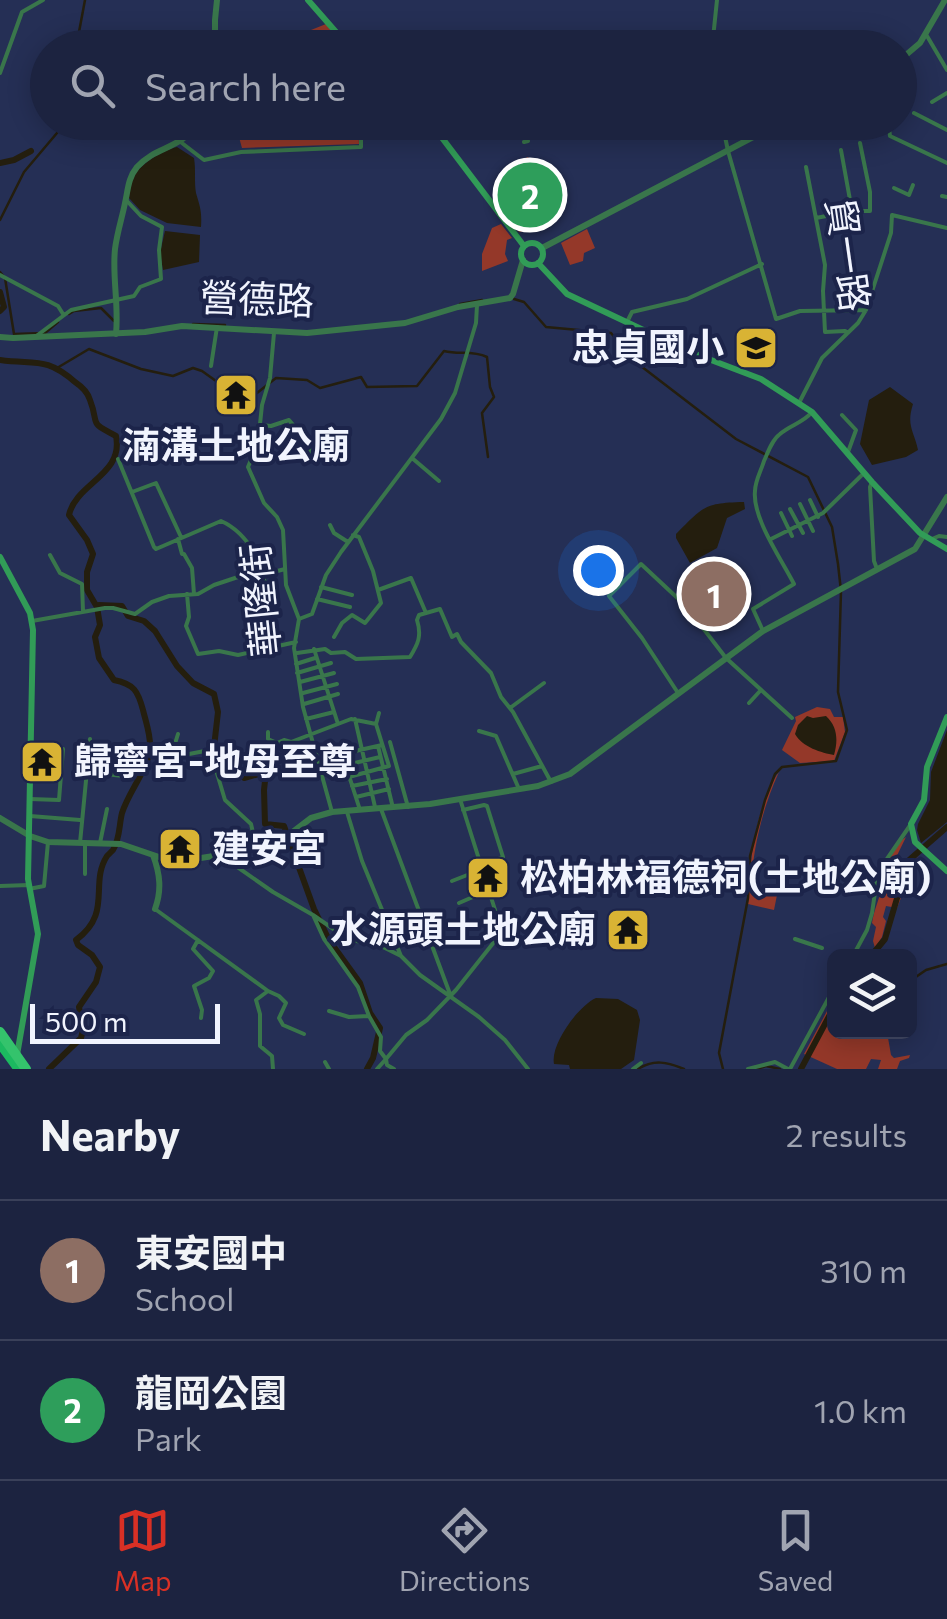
<!DOCTYPE html>
<meta charset="utf-8">
<style>
body{margin:0;font-family:Commissioner,"Noto Sans TC",sans-serif;background:#292f4b;color:#f1f3f6}
.controls{position:absolute;right:30px;bottom:30px;display:grid;overflow:hidden;border-radius:15px;box-shadow:0 5px 25px #0003}
.controls button{width:90px;height:90px;display:grid;place-items:center;padding:0;border:0;border-bottom:2px solid #3a4059;background:#1c2340;color:#f1f3f6;font:50px sans-serif}
.scale{position:absolute;left:30px;bottom:25px;width:190px;box-sizing:border-box;padding-left:10px;border:5px solid #f1f4fe;border-top:0;font-size:28px;line-height:35px;white-space:nowrap;color:#f1f4fe;-webkit-text-stroke:8px #1c244a;paint-order:stroke}
.you{position:absolute;left:598px;top:570px;width:35px;height:35px;margin:-25px;border:8px solid #fff;border-radius:50%;background:#1a73e8;box-shadow:0 0 0 15px #1a73e833}
.badge{display:grid;place-items:center;width:65px;height:65px;border-radius:50%;background:#d93025;color:#fff;font-size:32px;font-weight:700}
.pin{position:absolute;translate:-50% -50%;border:5px solid #fff;box-shadow:0 2px 10px #0006}
.list{margin:0;padding:0;list-style:none}
h2{display:flex;justify-content:space-between;align-items:center;height:130px;margin:0;padding:0 40px;font-size:42px}
h2 small{font-size:32px;font-weight:400;color:#a0a4b1}
.list li{display:grid;grid-template-columns:65px 1fr auto;gap:30px;align-items:center;box-sizing:border-box;height:140px;padding:0 40px;border-top:2px solid #3a4059}
.list b{display:block;font-size:38px;white-space:nowrap}
.list p{margin:0;font-size:32px;white-space:nowrap;color:#a0a4b1}
.list em{font-size:32px;font-style:normal;color:#a0a4b1}
.icon{flex:none;width:55px;height:55px;fill:none;stroke:currentColor;stroke-width:2;stroke-linecap:round;stroke-linejoin:round}
.map{position:relative;flex:none;width:947px;height:1069px;overflow:hidden}
.search{position:absolute;background:#1c2340;box-shadow:0 5px 25px #0003;left:30px;right:30px;top:30px;height:110px;display:flex;align-items:center;gap:25px;box-sizing:border-box;padding:0 35px;border-radius:55px;color:#a0a4b1;font-size:38px}
.sheet{height:410px;background:#1c2340}
nav{display:flex;justify-content:space-around;align-items:center;box-sizing:border-box;height:140px;border-top:2px solid #3a4059;background:#1c2340;font-size:28px;color:#a0a4b1}
nav a{display:grid;justify-items:center;gap:5px}
nav .on{color:#d93025}
.map>svg:first-child{display:block}
.green{fill:#943829}
.water{fill:#241e0e}
.lines{fill:none;stroke-linecap:round;stroke-linejoin:round}
.stream{stroke:#241e0e;stroke-width:2.5}
.river{stroke:#241e0e;stroke-width:6}
.pedestrian{stroke:#39764b;stroke-width:4}
.minor{stroke:#39764b;stroke-width:4}
.tertiary{stroke:#39764b;stroke-width:6}
.secondary{stroke:#319c57;stroke-width:6}
.primary{stroke:#1cb960;stroke-width:9}
.trunk-bridge{stroke:#34c36c;stroke-width:10}
.labels{text-anchor:middle;stroke-width:8;stroke-linejoin:round;paint-order:stroke}
.street-label{font-size:38px;fill:#f1f4fe;stroke:#1c244a}
.poi-label{font-size:38px;font-weight:bold;fill:#f1f4fe;stroke:#1c244a;text-anchor:start}
</style>
<div class="map">
<svg width="947" height="1069" viewBox="0 0 947 1069">
<rect width="100%" height="100%" fill="#252f55"/>
<!-- green -->
<path class="green" d="M326 24 346 48H266Z
M235 123H358L359 144 242 148Z
M527 157 556 172 564 186 548 207 535 230 519 232 498 204Z
M501 224 512 238 507 240 505 254 508 261 482 271V254L492 228Z
M587 229 595 248 584 253 583 261 570 265 561 243Z
M817 707 830 709 834 717H843L845 732 834 761 800 763 782 750 796 721 795 717Z
M779 772C763 806 752 851 751 890L777 895 774 910 748 904C750 891 749 877 751 864 753 837 763 793 779 772Z
M906 837 889 872 891 879H899L887 896 891 897 912 860 919 857 923 858 911 872 897 908 886 906 883 917 886 921 882 937 875 948 873 941 876 927 872 923C874 909 880 898 883 883L879 881C882 866 893 845 906 837Z
M834 998V1032H887L891 1055 894 1058 910 1055 909 1058 900 1061 897 1069H878L881 1060 871 1059 866 1069H837L804 1054Z"/>
<!-- water -->
<path class="water" d="M177 147 194 158C196 170 194 182 196 193 200 207 202 211 201 227L167 223 140 210 129 198C130 192 129 186 131 181 138 165 161 151 177 147Z
M528 158 557 175 520 229H517L499 205Z
M165 231 200 235 199 262 163 270 160 253Z
M890 387 913 404C906 426 914 431 918 450L906 457 872 465 860 444 869 400Z
M744 502 745 509 727 518 717 548 690 563 676 538V534C704 506 704 503 744 502Z
M807 716 813 718 826 716C838 727 838 741 834 755 822 753 802 747 795 734L798 725Z
M947 730V822L921 843 917 830 918 824 930 800 931 772Z
M596 998 618 999 637 1010 640 1020 634 1060 621 1069H570L569 1065 554 1064C550 1045 578 1006 596 998Z"/>
<g class="lines">
<!-- stream -->
<path class="stream" d="M76 48 85 0
M0 220 24 172 57 133 60 122
M0 272 5 278 14 334 45 333 58 322
M514 299 524 302 546 327 611 333 633 360 736 439 808 477 832 527 838 564 841 591 838 692 847 730 836 761 782 767 775 774 765 800 750 856 748 898 719 1053 723 1069
M460 304 482 300
M69 314 74 311 101 308 114 321
M193 324 225 325
M57 368 89 349 141 369 173 376 193 368 202 371 230 391 238 388 257 393 276 378 307 380 320 388 361 377 367 387 417 386 444 351C459 355 472 350 487 357L490 387 494 397 482 413 488 457
M910 981 926 970 947 964
M638 1069C654 1059 667 1062 684 1069
M757 1069 766 1066 780 1069"/>
<!-- river -->
<path class="river" d="M0 163 14 160 31 151
M0 292 4 307 0 311
M0 360C35 365 45 356 75 382 81 386 88 393 90 400 100 426 87 421 116 436 124 475 76 483 69 515L87 540 93 554 87 572V590L97 607 100 625 95 637 99 658 114 680C134 684 138 691 143 710 146 723 151 735 150 749 147 771 129 791 122 813 119 825 120 839 113 850 111 852 109 854 107 856 89 884 113 913 76 940L78 945 92 955 100 967 96 982 79 1007 83 1030 81 1038 49 1069
M97 607 99 605 122 606 128 616 144 621 155 631 177 666 193 683 214 694 218 712 214 747 217 755 233 760 244 778 266 772 264 790 265 824 284 826 314 909 329 940 360 983 370 1013 380 1028 373 1058 367 1069
M871 956 885 939 908 861 947 827
M801 1069 834 1007"/>
<!-- pedestrian -->
<path class="pedestrian" d="M894 188 909 195 913 185"/>
<!-- minor -->
<path class="minor" d="M927 36 947 70
M712 48 717 0
M0 73 22 12 43 0
M932 102 947 93
M914 113 947 130
M722 122 728 151 776 319 800 311 866 310
M435 128 453 122
M889 128 890 136 947 163
M178 140 204 160 241 152 361 147V122
M524 142 528 141
M841 150 852 211
M806 167 825 265 823 291 825 332 845 331 848 333
M942 196 947 197
M816 218 852 211H870V192L860 143
M0 275 58 306 63 314
M627 322 632 312 687 299 762 264
M274 333 270 378 262 405 258 443 248 467 264 503 277 517 283 530 286 585 299 619 294 648 303 707 332 812
M35 337 71 310 134 296 140 287 161 279 159 250 162 227 141 216 127 201
M211 366 217 327
M799 403 822 358 858 323 866 310 891 233 892 215 947 228
M842 415 856 430 848 452
M261 425 271 426 289 420 304 438 311 452
M412 458 439 481
M118 459 154 547 156 549 221 521C242 530 256 552 265 574
M872 482 870 487 874 561 877 569
M132 492 156 483 181 537
M810 500 818 517
M800 504 813 531
M790 509 803 533
M781 513 792 536
M330 525 334 533 348 542
M178 539 182 554H184L192 568 194 594
M771 539 823 513 864 473
M932 539 939 536 947 537
M50 555 60 573 82 584 83 611
M244 575 252 604 251 608 254 617 264 619 274 615 275 605 262 575
M321 587 352 595
M378 590 411 578 426 613 440 609 452 637 457 634 461 642 491 673 501 697 513 712 551 782
M187 594 189 617 186 626 198 654 219 651 238 655 296 642
M317 599 350 607
M251 608 273 600
M253 615 275 607
M299 619 312 614 326 575 341 552 441 419 455 393 476 323 477 305
M32 621 105 608H113L135 614 152 602 169 596 198 594 214 585 244 575H262L285 569
M763 631 753 609 794 584C782 560 752 518 755 491 755 481 761 471 764 461 768 452 772 440 780 434 790 425 803 423 812 412
M334 637 342 623 352 615 365 623 381 603 373 571 359 537 353 535
M314 649 338 724
M297 653 325 649 331 653 345 652 356 659 410 657C418 644 422 636 417 620L419 615 426 613
M296 664 315 658
M297 673 331 663
M300 682 334 673
M303 693 337 684
M678 693 642 638 609 596 641 564 686 606 726 658 792 718
M749 703 760 691
M304 704 338 694
M510 708 544 683
M306 719 334 712
M355 719 375 807
M479 731 496 736 519 789
M268 732V739L277 743 284 740 291 742 351 719 376 724 379 713
M178 734 173 750 189 754 210 750 225 800 251 824 257 850
M390 742 408 807
M378 746 393 808
M31 758 51 751
M346 765 380 757
M87 772 132 777 144 753 141 751 90 745
M513 774 542 766
M349 777 389 766 376 724
M352 786 387 779
M356 797 389 789
M30 799 59 800 63 749
M381 809 450 994
M360 810 342 754 382 745
M463 810 484 805 487 806 503 857 483 865
M347 812 362 861 401 956 420 975 479 1017 505 1040 528 1069
M30 816 80 820
M80 843 90 739
M100 843 107 809
M223 857 273 892 313 915 348 939 383 947 401 956
M85 874V844
M452 881 480 870
M0 886 29 885
M29 889 44 886 48 842
M459 903 489 890
M155 909 268 991 279 996 286 1003 279 1018 283 1025 304 1034
M313 915 324 939 358 987 369 1016 381 1037 380 1051 386 1059 377 1069
M795 939 822 948
M198 940 193 949 213 971 209 978 194 986 202 1010 201 1018
M853 956 867 930 872 913 878 872 911 824
M268 991 256 1000 260 1014V1046L272 1056 273 1069
M329 1011 349 1017 368 1016
M325 1062 329 1069
M394 1069 387 1065 386 1059 406 1035 427 1020 456 990 502 932 460 799
M633 1069 641 1063
M748 1069 775 1062 788 1069
M790 1069 834 988"/>
<!-- tertiary -->
<path class="tertiary" d="M215 48V20L217 0
M900 60 920 43 945 0
M542 248 782 122
M116 334C119 305 112 277 115 249 117 233 122 218 125 203 128 190 128 178 137 167 157 145 181 150 198 122
M0 337 13 338 145 332 182 326 307 333 405 323 458 307 510 298 513 294 523 260
M0 818 30 836 48 842 121 844 159 857 182 861 264 848 281 841 311 818 332 812 430 804 538 786 570 774 763 631 915 549 947 497
M153 855C160 874 162 890 155 909"/>
<!-- secondary -->
<path class="secondary" d="M308 0 350 48
M430 122 524 246
M521 254a11 11 0 1 1 22 0a11 11 0 1 1-22 0Z
M538 263 567 294 690 352 761 379 812 412 872 482 920 533 947 549
M0 557 30 613 33 630 28 879 38 934 17 1055
M947 717 927 767 924 800 911 824 915 842 947 871"/>
<!-- primary -->
<path class="primary" d="M0 1044 18 1069"/>
<!-- trunk-bridge -->
<path class="trunk-bridge" d="M0 1032 26 1069"/>
</g>
<!-- icons -->
<defs>
<symbol id="school-square" viewBox="-11 -11 22 22"><rect x="-9" y="-9" width="18" height="18" rx="4" fill="#d9b334" stroke="#1c244a"/><path d="M0-5L7-2L0 1L-7-2ZM-4 1L0 2.5L4 1V4Q0 6-4 4Z" fill="#111"/></symbol>
<symbol id="temple-square" viewBox="-11 -11 22 22"><rect x="-9" y="-9" width="18" height="18" rx="4" fill="#d9b334" stroke="#1c244a"/><path d="M0-6L5-2H3V0L6.5 2.5H4V6H1.5V3h-3V6H-4V2.5H-6.5L-3 0V-2H-5Z" fill="#111"/></symbol>
</defs>
<g fill-rule="evenodd">
<use href="#school-square" x="731" y="323" width="50" height="50"/>
<use href="#temple-square" x="211" y="370" width="50" height="50"/>
<use href="#temple-square" x="17" y="737" width="50" height="50"/>
<use href="#temple-square" x="155" y="824" width="50" height="50"/>
<use href="#temple-square" x="463" y="853" width="50" height="50"/>
<use href="#temple-square" x="603" y="905" width="50" height="50"/>
</g>
<g class="labels">
<!-- street labels -->
<g class="street-label">
<text transform="translate(847 255) rotate(82)" y="13">貿一路</text>
<text transform="translate(257 300) rotate(2)" y="13">營德路</text>
<text transform="translate(261 600) rotate(-96)" y="13">華隆街</text>
</g>
<!-- poi labels -->
<g class="poi-label">
<text x="724" y="361" text-anchor="end">忠貞國小</text>
<text x="236" y="459" text-anchor="middle">湳溝土地公廟</text>
<text x="74" y="775">歸寧宮-地母至尊</text>
<text x="212" y="862">建安宮</text>
<text x="520" y="891">松柏林福德祠(土地公廟)</text>
<text x="596" y="943" text-anchor="end">水源頭土地公廟</text>
</g>
</g>
</svg>
<div class="controls">
<button><svg class="icon" aria-label="layers" viewBox="0 0 24 24"><path d="M12 4l9 5-9 5-9-5zM3 14l9 5 9-5"/></svg></button>
</div>
<div class="scale">500 m</div>
<div class="you"></div>
<div class="pin badge" style="left:714px;top:594px;background:#8d6e63">1</div>
<div class="pin badge" style="left:530px;top:195px;background:#2e9e5b">2</div>
<div class="search"><svg class="icon" aria-label="search" viewBox="0 0 24 24"><circle cx="10" cy="10" r="6"/><path d="M15 15l6 6"/></svg>Search here</div>
</div>
<section class="sheet">
<h2>Nearby<small>2 results</small></h2>
<ul class="list">
<li><span class="badge" style="background:#8d6e63">1</span><div><b>東安國中</b><p>School</p></div><em>310 m</em></li>
<li><span class="badge" style="background:#2e9e5b">2</span><div><b>龍岡公園</b><p>Park</p></div><em>1.0 km</em></li>
</ul>
</section>
<nav>
<a class="on"><svg class="icon" aria-label="map" viewBox="0 0 24 24"><path d="M3 6l6-2 6 2 6-2v14l-6 2-6-2-6 2zM9 4v14M15 6v14"/></svg>Map</a>
<a><svg class="icon" aria-label="directions" viewBox="0 0 24 24"><path d="M12 3l9 9-9 9-9-9zM9 14v-3h6M13 9l2 2-2 2"/></svg>Directions</a>
<a><svg class="icon" aria-label="saved" viewBox="0 0 24 24"><path d="M7 4h10v16l-5-4-5 4z"/></svg>Saved</a>
</nav>
